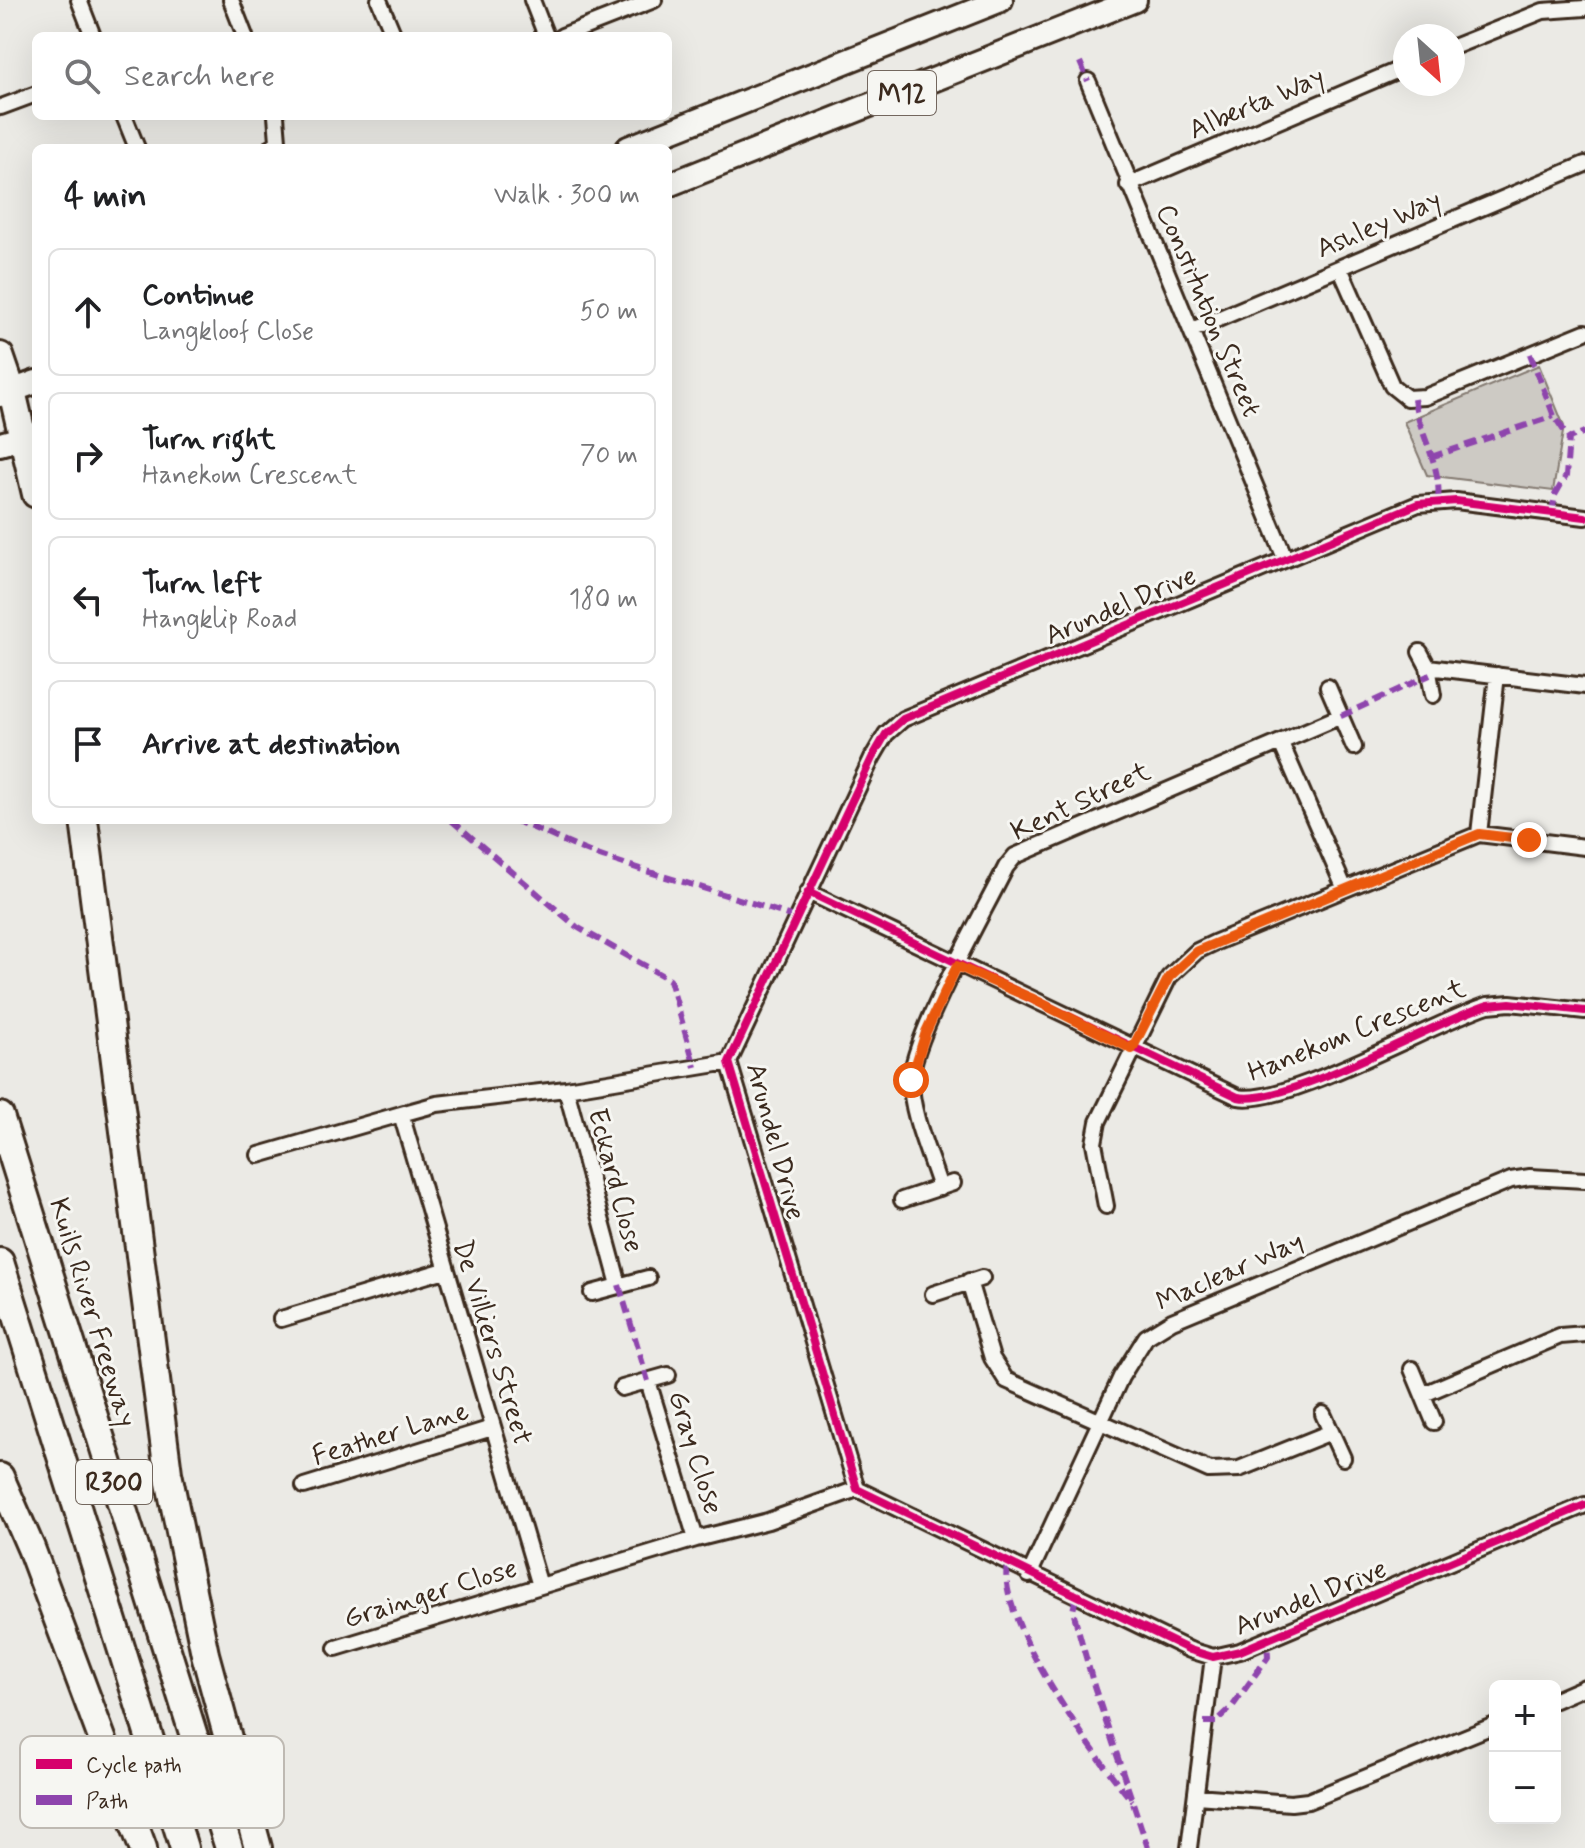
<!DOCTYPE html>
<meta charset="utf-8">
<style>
body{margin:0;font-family:Mynerve,sans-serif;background:#f6f6f6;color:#202124}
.controls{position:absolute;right:24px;bottom:24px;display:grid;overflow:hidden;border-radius:12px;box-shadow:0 8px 32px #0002}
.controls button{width:72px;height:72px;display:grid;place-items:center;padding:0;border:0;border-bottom:2px solid #e0e0e0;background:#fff;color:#202124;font:40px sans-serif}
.compass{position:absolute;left:1393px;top:24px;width:72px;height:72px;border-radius:50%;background:#fff;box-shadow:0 8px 32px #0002;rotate:153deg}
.stop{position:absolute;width:24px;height:24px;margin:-18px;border:6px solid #ea580c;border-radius:50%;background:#fff}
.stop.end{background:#ea580c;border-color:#fff;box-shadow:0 2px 8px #0008}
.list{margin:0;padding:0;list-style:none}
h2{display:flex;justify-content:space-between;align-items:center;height:104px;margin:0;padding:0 32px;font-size:34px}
h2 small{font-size:26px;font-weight:400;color:#757577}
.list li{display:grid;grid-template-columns:52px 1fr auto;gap:24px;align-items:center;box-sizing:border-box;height:128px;margin:0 16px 16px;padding:0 16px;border:2px solid #e0e0e0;border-radius:12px}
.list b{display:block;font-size:30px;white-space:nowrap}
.list p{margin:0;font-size:26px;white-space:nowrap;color:#757577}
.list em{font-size:26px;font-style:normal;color:#757577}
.icon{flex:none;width:44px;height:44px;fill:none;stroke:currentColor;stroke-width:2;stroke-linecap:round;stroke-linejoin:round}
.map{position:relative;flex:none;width:1585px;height:1848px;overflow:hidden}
.search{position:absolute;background:#fff;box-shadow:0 8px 32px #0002;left:32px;top:32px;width:640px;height:88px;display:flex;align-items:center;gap:20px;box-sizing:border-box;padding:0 28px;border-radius:12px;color:#757577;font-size:30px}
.panel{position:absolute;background:#fff;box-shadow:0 8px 32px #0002;left:32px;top:144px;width:640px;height:680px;border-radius:12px}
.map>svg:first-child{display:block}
.green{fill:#cdcac4;stroke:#847a71;stroke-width:2}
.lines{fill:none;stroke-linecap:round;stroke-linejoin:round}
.minor-casing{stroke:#3b2a1e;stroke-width:20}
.primary-casing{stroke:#3b2a1e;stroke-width:28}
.motorway-casing{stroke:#3b2a1e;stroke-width:32}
.minor{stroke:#f6f6f2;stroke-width:14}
.primary{stroke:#f6f6f2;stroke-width:22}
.motorway{stroke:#f6f6f2;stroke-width:26}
.quiet{stroke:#8e44ad;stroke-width:6;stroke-dasharray:12 6;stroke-linecap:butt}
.cycleway-casing{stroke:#f6f6f2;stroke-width:13}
.cycleway{stroke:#d6006c;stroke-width:8}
.route{stroke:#ea580c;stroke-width:10}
.labels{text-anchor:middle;stroke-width:6;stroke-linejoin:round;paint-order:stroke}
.shield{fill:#f6f6f2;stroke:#73675e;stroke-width:2}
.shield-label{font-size:26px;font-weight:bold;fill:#3b2a1e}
.street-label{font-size:28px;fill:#3b2a1e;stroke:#f6f6f2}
.key{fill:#f6f6f2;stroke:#beb9b2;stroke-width:2}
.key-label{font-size:22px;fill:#3b2a1e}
</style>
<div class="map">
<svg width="1585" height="1848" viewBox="0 0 1585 1848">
<rect width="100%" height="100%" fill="#ebeae5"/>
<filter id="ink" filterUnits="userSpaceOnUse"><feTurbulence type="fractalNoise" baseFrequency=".0125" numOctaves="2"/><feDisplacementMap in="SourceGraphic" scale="16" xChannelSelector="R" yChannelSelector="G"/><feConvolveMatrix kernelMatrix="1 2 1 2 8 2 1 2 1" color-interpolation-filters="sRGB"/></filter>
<g filter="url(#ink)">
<!-- green -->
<path class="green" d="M1539 365 1564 426 1553 491 1427 475 1404 422Z"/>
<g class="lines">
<defs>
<path id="minor" d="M79 0 93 36
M231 0 245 36
M379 0 394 36
M532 0 546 36
M562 36 654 0
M1453 47 1543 11 1585 8
M1088 81 1285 558
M1 107 36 94
M124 116 137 148
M271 148 278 141 276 116
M1128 185 1405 67
M1340 268 1392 386 1407 398 1425 397 1585 332
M1192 330 1585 164
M1585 517 1456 501 1418 504 903 719 886 734 872 758 729 1062 857 1489 1190 1650 1213 1657 1240 1651 1585 1505
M1420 652 1428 667 1433 695
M1428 667 1585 686
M1328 687 1354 747
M1281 743 1344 887
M1479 834 1497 675
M808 892 1238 1097C1285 1107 1432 1023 1488 1005L1510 1003 1585 1011
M566 1089 619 1285
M259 1155 401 1114
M940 1188C930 1155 911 1115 911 1081 911 1039 985 910 1006 867L1015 856 1341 716
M902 1200 953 1183
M1106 1206 1094 1143 1098 1122 1169 977 1197 951 1214 943 1479 834 1585 847
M969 1281 992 1358 1006 1380 1209 1470 1239 1469 1331 1432
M592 1293 648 1278
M933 1294 982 1278
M281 1319 445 1270
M1412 1369 1434 1422
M648 1381 696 1539
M622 1388 668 1375
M1424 1394 1560 1336 1585 1334
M1323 1414 1343 1458
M304 1486 492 1428
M1029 1575 1121 1377 1146 1337 1172 1321 1511 1180 1530 1177 1585 1180
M540 1586 401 1114 437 1104 566 1089 729 1062
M336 1648 696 1539 768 1521 857 1489
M1555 1700 1585 1687
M1196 1796 1291 1803 1308 1801 1495 1725
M1189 1848 1213 1657"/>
<path id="primary" d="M628 148 1001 0
M668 185 1135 0
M0 395 36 382
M0 444 36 434"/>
<path id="motorway" d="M0 356 12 391 36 494
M84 820 168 1473 205 1654 258 1848
M0 1116 229 1848
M0 1262 184 1848
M0 1477 31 1548 143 1848"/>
</defs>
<!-- minor casing -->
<use href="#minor" class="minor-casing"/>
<!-- primary casing -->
<use href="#primary" class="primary-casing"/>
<!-- motorway casing -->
<use href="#motorway" class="motorway-casing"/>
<!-- minor -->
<use href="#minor" class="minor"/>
<!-- primary -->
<use href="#primary" class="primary"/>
<!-- motorway -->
<use href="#motorway" class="motorway"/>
<!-- quiet -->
<path class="quiet" d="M1080 62 1088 81
M1530 354 1554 416 1569 438
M1414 399C1419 434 1442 465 1438 500
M1431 457 1554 416
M1552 513 1555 495 1566 476 1569 438 1585 432
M1341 716 1430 675
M451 820 577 927 670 980 695 1067
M513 820C546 832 577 849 609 859 672 880 735 896 796 918
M619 1285 648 1381
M1007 1565C997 1622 1095 1756 1132 1801
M1076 1597 1073 1611 1094 1686 1148 1848
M1204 1722H1216L1232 1707 1268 1657 1267 1639"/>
<defs>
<path id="cycleway" d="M1585 517 1456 501 1418 504 903 719 886 734 872 758 729 1062 857 1489 1190 1650 1213 1657 1240 1651 1585 1505
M808 892 1238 1097C1285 1107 1432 1023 1488 1005L1510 1003 1585 1011"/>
</defs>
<!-- cycleway casing -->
<use href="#cycleway" class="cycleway-casing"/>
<!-- cycleway -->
<use href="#cycleway" class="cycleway"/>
</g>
</g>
<g class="lines" filter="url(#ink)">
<!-- route -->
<path class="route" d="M911 1080 926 1032 957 966 1031 998 1132 1049 1169 977 1197 951 1479 834 1529 840"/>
</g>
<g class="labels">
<!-- shield labels -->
<g class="shield">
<rect x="868" y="71" width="68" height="44" rx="6"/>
<rect x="76" y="1460" width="76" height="44" rx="6"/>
</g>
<g class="shield-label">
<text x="902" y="102">M12</text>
<text x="114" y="1491">R300</text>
</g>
<!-- street labels -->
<g class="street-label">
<text transform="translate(1256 102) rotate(-23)" y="10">Alberta Way</text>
<text transform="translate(1378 223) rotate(-23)" y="10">Ashley Way</text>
<text transform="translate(1210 310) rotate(67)" y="10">Constitution Street</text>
<text transform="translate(1120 604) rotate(-23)" y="10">Arundel Drive</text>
<text transform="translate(1080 800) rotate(-25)" y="10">Kent Street</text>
<text transform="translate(1356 1029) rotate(-22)" y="10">Hanekom Crescent</text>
<text transform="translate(777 1141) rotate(75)" y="10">Arundel Drive</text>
<text transform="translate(617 1180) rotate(75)" y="10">Eckard Close</text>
<text transform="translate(1229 1270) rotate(-24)" y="10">Maclear Way</text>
<text transform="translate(94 1312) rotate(73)" y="10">Kuils River Freeway</text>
<text transform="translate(494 1342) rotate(73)" y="10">De Villiers Street</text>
<text transform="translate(390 1432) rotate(-17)" y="10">Feather Lane</text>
<text transform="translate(697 1452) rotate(73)" y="10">Gray Close</text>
<text transform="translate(430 1592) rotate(-17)" y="10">Grainger Close</text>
<text transform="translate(1310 1596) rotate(-22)" y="10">Arundel Drive</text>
</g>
</g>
<!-- legend -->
<rect x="20" y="1736" width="264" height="92" rx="12" class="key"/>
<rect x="36" y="1759" width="36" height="10" fill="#d6006c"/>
<rect x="36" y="1795" width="36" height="10" fill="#8e44ad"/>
<g class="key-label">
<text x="86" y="1772">Cycle path</text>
<text x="86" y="1808">Path</text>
</g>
</svg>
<div class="controls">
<button>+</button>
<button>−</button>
</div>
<svg class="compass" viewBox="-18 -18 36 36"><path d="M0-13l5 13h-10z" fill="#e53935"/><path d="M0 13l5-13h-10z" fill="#757577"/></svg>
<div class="stop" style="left:911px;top:1080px"></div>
<div class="stop end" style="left:1529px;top:840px"></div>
<div class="search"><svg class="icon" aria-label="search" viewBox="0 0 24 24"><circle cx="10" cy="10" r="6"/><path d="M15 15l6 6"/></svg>Search here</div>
<section class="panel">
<h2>4 min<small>Walk · 300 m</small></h2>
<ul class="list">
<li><svg class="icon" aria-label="ahead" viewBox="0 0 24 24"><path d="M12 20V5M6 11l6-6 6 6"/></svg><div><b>Continue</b><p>Langkloof Close</p></div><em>50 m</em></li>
<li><svg class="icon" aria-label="right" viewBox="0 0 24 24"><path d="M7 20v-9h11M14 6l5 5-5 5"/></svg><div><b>Turn right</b><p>Hanekom Crescent</p></div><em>70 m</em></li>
<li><svg class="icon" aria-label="left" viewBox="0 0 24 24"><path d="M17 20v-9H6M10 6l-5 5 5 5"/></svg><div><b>Turn left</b><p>Hangklip Road</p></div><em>180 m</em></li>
<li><svg class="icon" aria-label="arrive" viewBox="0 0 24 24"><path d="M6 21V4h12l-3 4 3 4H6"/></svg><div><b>Arrive at destination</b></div></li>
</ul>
</section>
</div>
